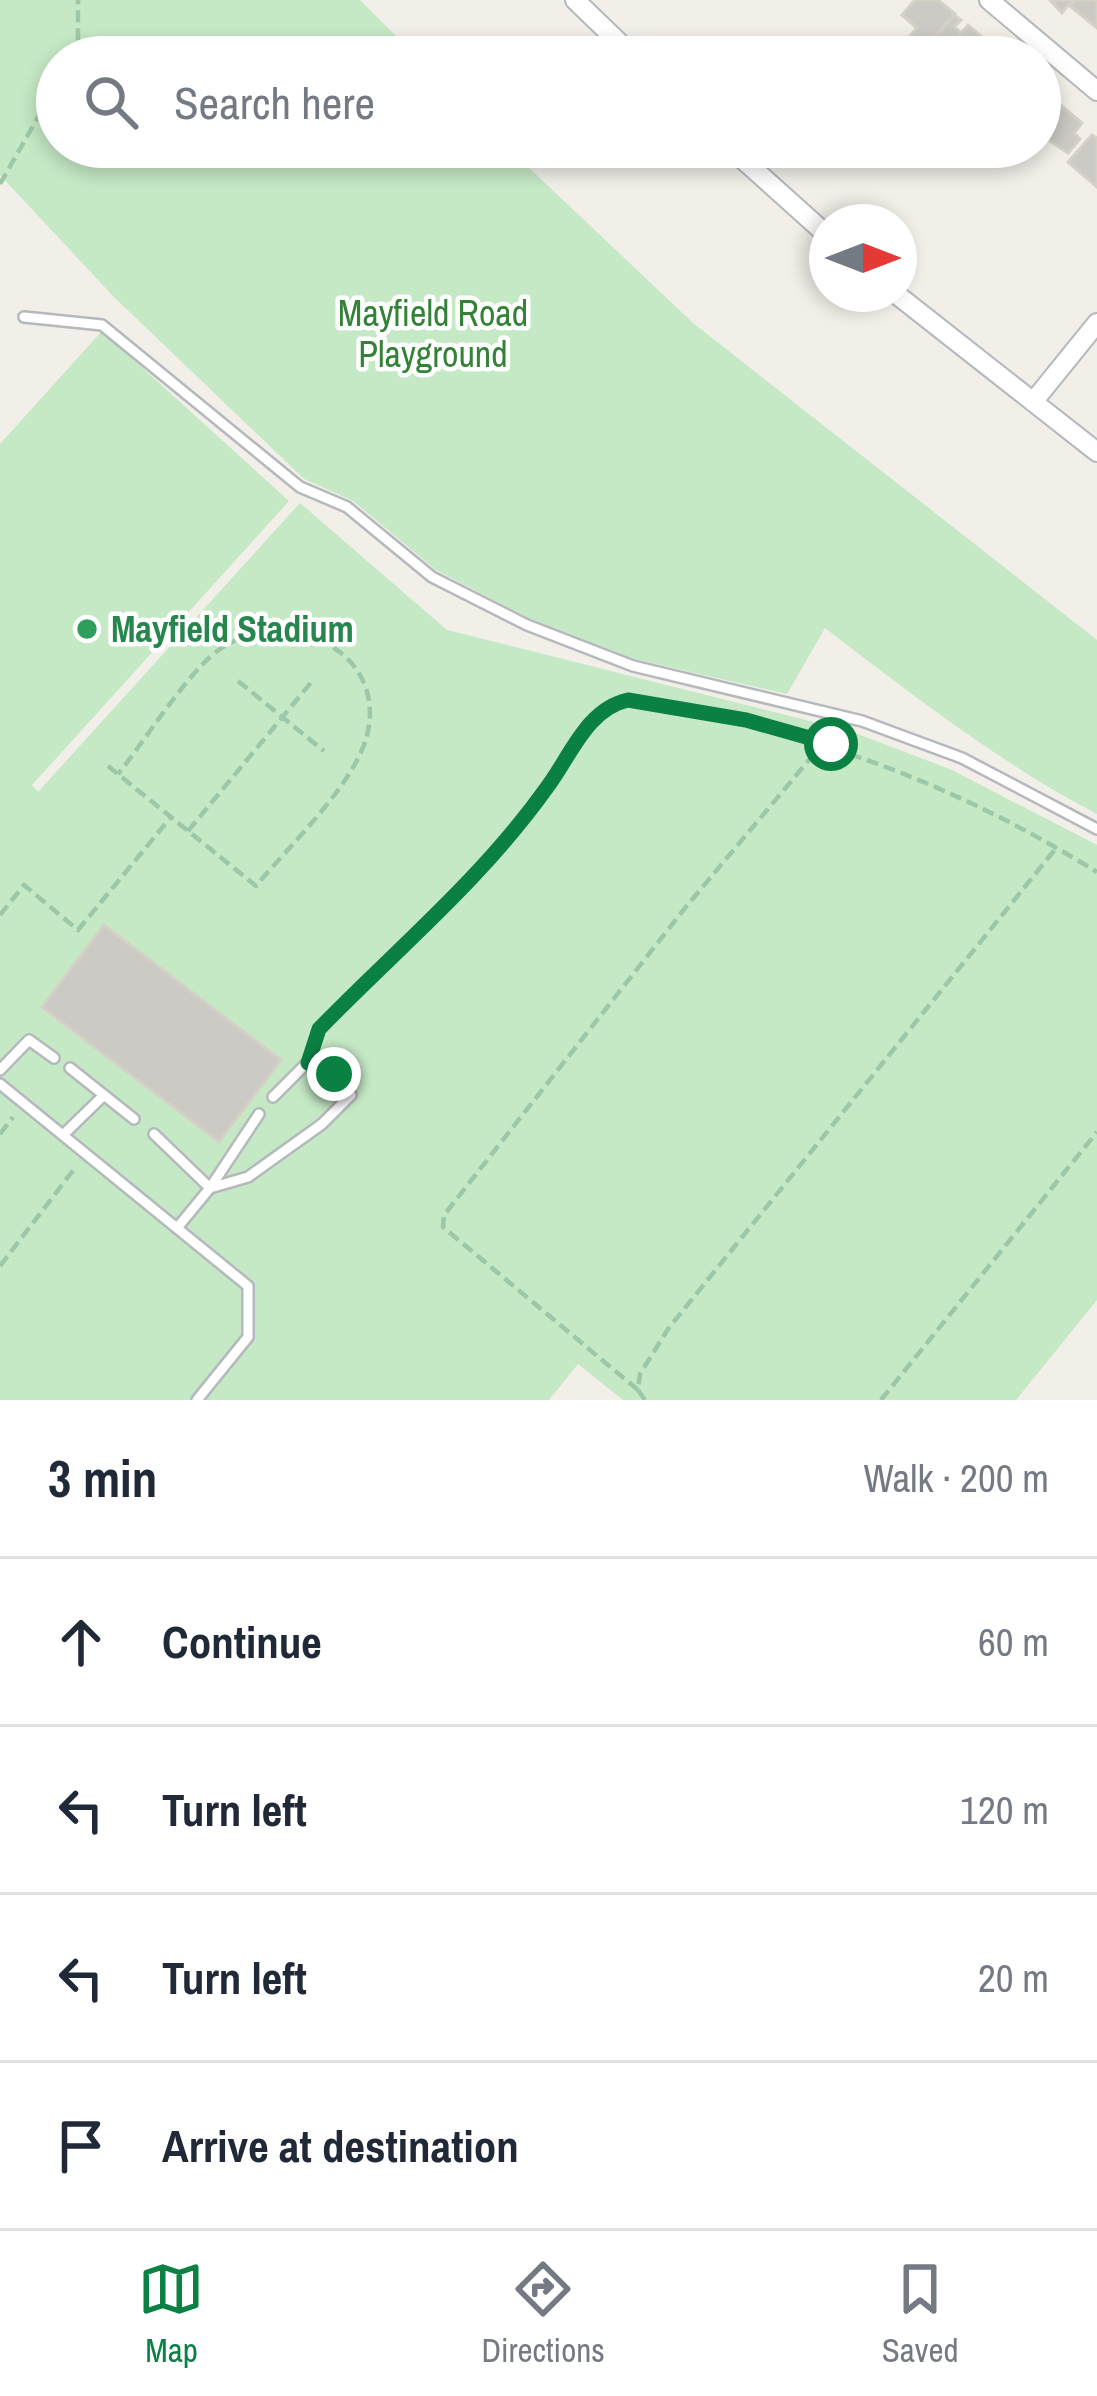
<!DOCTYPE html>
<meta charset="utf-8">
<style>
body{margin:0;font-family:"Archivo Narrow",sans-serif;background:#f2f2f3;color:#1f2937}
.compass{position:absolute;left:809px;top:204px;width:108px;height:108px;border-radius:50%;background:#fff;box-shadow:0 6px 18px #0003;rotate:90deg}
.stop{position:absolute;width:36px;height:36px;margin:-27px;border:9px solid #0b8043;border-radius:50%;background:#fff}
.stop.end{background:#0b8043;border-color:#fff;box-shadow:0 3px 12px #0008}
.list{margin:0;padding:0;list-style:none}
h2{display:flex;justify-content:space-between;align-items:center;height:156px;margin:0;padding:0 48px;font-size:51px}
h2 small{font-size:39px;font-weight:400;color:#747a83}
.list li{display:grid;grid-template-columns:78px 1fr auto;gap:36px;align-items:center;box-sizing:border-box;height:168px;padding:0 48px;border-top:3px solid #e0e1e3}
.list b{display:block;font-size:45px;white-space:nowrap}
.list em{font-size:39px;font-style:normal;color:#747a83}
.icon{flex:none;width:66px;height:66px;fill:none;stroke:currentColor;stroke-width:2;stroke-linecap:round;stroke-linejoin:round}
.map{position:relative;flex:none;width:1097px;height:1400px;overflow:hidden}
.search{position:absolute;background:#fff;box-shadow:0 6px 18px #0003;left:36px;right:36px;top:36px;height:132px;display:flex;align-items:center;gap:30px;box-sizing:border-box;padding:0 42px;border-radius:66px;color:#747a83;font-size:45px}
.sheet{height:828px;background:#fff}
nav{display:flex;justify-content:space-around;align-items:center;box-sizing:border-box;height:168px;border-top:3px solid #e0e1e3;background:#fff;font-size:33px;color:#747a83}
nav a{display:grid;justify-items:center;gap:6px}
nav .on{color:#0b8043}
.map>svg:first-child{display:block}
.green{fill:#c5e8c5}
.building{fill:#cccac5;stroke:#d6d1c6;stroke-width:3}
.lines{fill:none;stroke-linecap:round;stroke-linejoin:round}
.service-casing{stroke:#b5b8bc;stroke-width:14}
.minor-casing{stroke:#b5b8bc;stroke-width:22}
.path{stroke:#9cc7a9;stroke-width:4.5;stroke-dasharray:12 6;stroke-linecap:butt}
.service{stroke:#fff;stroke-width:9}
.minor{stroke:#fff;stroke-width:18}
.route{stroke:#0b8043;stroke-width:15}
.leisure-dot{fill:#2e9e5b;stroke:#fff;stroke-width:4.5}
.labels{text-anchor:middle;stroke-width:9;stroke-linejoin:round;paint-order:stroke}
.park-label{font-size:36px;fill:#348238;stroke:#fff}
.leisure-label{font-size:36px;font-weight:bold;fill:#27864d;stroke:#fff;text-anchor:start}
</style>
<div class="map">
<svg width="1097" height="1400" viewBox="0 0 1097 1400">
<rect width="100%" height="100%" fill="#f1efe8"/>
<!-- green -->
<path class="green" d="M0 0H360L417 57H57V147H507L693 323 1097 640V814C998 762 913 695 825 628L787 694 634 659 531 619 436 570 353 501 304 479 114 297 0 175Z
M102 331 289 501 32 785 38 792 300 503 447 630 850 731 952 770 1097 845V1300L1016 1400H623L578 1364 549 1400H0V444Z"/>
<!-- building -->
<path class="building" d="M915 0H938L955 14 923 50 908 38 917 28 902 15Z
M1050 0H1072L1062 13Z
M1075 0H1097V28L1070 6Z
M954 15 961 20 954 27 961 33 947 49 936 36Z
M968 25 998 51 992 57H951L945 52Z
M1052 98 1082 123 1074 133 1080 139 1068 153 1044 137 1040 142V112Z
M1092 135 1097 138V187L1068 162Z
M104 925 281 1060 219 1142 42 1007Z"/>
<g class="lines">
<defs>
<path id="service" d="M24 317 102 325 300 487 347 507 432 577 527 625 633 666 862 721 962 758 1097 829
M70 1068 134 1119
M0 1070 29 1040 54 1058
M0 1084 248 1286V1337L197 1400
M154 1134 210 1188 259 1114
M63 1135 104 1095
M177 1228 210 1188 248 1177 322 1124 351 1095 334 1074 308 1062 273 1097"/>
<path id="minor" d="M575 0 634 57
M989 0 1097 91
M729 147 827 235
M896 294 1097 452
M1033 402 1097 323"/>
</defs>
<!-- service casing -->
<use href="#service" class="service-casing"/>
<!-- minor casing -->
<use href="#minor" class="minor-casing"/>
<!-- path -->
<path class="path" d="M78 48 91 57
M73 57 78 48V0
M0 184 57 84
M238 681 324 751
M108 766 256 886C289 846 351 788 366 739 392 649 282 602 216 652 186 675 144 742 118 774
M188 831 314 679
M0 915 24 885 78 930 171 817
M313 1046C332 989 455 903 500 854 536 814 577 711 628 700 805 730 943 777 1097 872
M0 1134 13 1117
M0 1266 75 1168
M638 1390 443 1227 444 1215 685 908 824 742
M645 1400 638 1390 640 1374 668 1329 1057 847
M881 1400 1097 1132"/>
<!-- service -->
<use href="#service" class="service"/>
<!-- minor -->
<use href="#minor" class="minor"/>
</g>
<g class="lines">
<!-- route -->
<path class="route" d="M334 1074 308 1063 319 1029C398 948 482 879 548 786 571 755 587 709 628 700L746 720 831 744"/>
</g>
<!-- markers -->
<circle class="leisure-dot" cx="87" cy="629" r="12"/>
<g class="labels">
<!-- park labels -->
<g class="park-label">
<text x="433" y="326">Mayfield Road<tspan x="433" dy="41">Playground</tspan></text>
</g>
<!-- leisure labels -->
<g class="leisure-label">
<text x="111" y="642">Mayfield Stadium</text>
</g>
</g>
</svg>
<svg class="compass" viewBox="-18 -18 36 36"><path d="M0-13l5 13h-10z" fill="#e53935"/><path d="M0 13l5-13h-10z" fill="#747a83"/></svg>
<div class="stop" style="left:831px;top:744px"></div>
<div class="stop end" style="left:334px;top:1074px"></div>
<div class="search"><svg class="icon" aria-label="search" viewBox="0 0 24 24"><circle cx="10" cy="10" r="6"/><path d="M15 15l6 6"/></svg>Search here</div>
</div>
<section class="sheet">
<h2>3 min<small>Walk · 200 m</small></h2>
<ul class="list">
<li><svg class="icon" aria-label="ahead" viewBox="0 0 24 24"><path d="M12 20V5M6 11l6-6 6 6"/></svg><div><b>Continue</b></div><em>60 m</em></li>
<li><svg class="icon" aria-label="left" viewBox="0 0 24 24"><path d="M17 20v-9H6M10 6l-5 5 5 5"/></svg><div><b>Turn left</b></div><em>120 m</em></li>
<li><svg class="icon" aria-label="left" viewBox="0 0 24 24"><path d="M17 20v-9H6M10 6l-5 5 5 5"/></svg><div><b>Turn left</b></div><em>20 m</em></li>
<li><svg class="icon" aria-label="arrive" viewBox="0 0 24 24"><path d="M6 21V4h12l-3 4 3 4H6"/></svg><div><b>Arrive at destination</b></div></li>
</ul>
</section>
<nav>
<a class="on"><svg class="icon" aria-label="map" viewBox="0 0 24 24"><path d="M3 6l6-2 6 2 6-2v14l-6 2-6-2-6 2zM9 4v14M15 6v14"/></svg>Map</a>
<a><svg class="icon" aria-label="directions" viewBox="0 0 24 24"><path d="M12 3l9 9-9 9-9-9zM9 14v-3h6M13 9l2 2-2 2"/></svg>Directions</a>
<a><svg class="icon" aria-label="saved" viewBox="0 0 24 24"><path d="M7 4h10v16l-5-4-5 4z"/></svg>Saved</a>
</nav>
